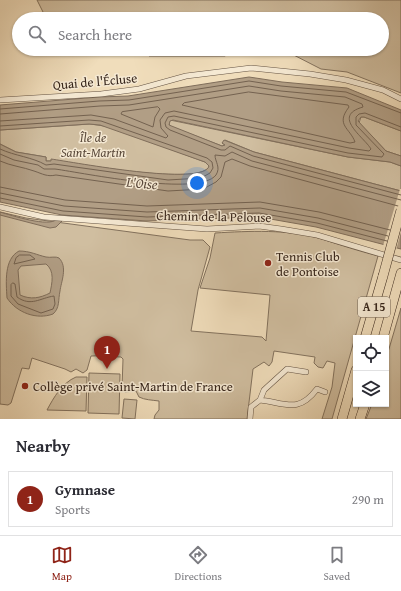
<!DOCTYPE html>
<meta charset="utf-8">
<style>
body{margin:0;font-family:"Gentium Book Plus",serif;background:#f2f2f3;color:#2b2b33}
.controls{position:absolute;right:12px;bottom:12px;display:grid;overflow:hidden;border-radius:0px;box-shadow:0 1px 3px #0004}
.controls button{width:36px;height:36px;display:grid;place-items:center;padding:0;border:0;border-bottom:1px solid #e1e1e2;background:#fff;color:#2b2b33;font:20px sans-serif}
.you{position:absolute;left:197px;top:183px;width:14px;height:14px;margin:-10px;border:3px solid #fff;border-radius:50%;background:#1a73e8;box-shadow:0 0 0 6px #1a73e833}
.badge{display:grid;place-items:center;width:26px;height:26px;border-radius:50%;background:#8f2418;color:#fff;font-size:13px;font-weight:700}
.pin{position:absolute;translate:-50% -33px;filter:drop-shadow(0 1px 2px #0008)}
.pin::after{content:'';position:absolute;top:21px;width:14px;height:12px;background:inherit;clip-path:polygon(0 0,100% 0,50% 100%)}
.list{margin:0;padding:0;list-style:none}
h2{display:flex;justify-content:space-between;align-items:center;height:52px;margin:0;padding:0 16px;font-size:17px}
h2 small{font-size:13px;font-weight:400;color:#7c7c81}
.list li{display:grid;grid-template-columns:26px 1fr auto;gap:12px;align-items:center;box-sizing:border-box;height:56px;margin:0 8px 8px;padding:0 8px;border:1px solid #e1e1e2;border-radius:0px}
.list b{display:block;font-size:15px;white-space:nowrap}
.list p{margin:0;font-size:13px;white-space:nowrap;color:#7c7c81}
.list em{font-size:13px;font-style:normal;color:#7c7c81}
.icon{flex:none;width:22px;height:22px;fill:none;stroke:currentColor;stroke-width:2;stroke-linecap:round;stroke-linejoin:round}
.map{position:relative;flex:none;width:401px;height:419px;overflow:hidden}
.search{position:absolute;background:#fff;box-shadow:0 1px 3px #0004;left:12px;right:12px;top:12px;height:44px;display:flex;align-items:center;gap:10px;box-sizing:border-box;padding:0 14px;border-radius:22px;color:#7c7c81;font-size:15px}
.sheet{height:116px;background:#fff}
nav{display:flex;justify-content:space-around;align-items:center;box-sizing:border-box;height:56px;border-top:1px solid #e1e1e2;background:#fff;font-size:11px;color:#7c7c81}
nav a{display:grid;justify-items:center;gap:2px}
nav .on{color:#8f2418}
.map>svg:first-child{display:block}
.green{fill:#d0bea0;stroke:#83725e}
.water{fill:#b19e85;stroke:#806e5b;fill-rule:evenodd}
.pier{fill:#f0ddbb}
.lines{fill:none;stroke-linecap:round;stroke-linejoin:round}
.shore{stroke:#746250;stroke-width:1}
.street-casing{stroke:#645343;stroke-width:6}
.highway-casing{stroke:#36251b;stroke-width:10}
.street{stroke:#f5e9d3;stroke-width:5}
.highway{stroke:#f0ddbb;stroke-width:9}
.highway-bridge-casing{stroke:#36251b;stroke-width:10;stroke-linecap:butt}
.highway-bridge{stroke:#f0ddbb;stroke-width:9}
.poi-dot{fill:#8f2418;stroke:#f5e9d3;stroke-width:1.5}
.labels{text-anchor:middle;stroke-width:3;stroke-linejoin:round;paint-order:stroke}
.shield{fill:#f5e9d3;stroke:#6f6052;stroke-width:1}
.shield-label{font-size:12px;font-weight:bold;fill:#36251b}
.street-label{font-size:13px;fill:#36251b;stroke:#f5e9d3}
.park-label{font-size:13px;font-style:italic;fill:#5c4b3c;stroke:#f5e9d3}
.poi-label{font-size:13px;fill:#36251b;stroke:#f5e9d3;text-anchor:start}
.water-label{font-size:14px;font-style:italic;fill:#5b493b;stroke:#f5e9d3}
</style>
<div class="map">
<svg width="401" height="419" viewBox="0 0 401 419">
<rect width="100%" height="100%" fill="#f0ddbb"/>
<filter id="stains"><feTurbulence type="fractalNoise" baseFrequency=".005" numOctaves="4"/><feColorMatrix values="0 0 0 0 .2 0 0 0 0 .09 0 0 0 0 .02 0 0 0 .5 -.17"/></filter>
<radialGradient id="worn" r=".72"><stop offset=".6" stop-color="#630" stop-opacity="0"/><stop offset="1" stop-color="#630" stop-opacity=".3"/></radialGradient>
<!-- green -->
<path class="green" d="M37 0H401V93L347 72 321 69 282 49H382V19H66L45 16Z
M143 49H234L225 56H149Z
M361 117H364L401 131V156L386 151 359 123Z
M170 120 348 157 390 162 401 166V191L254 152 225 140 222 143 225 145 222 146 172 127 169 124Z
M90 124 111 127 205 162 208 164 209 167C196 186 77 163 52 160L51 161H46V157L16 152 0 144V130Z
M0 212 26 218 190 240H203L210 247 198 290 191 331 262 337 266 341 270 295 200 288 210 258 215 233C249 231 288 229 322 239 340 245 359 251 378 256L332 419H322L332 387 335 363 327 361 323 368 318 367 314 363 315 357 274 351 272 362 269 366 264 362 253 369 247 419H154L155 415 159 410V401C152 400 145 400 139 397L136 391 125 392 122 388 123 359 121 357C111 357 102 355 91 356L87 370 83 373 76 369 71 372 65 369 32 358 29 369 22 368 11 403 8 405 0 404Z
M401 308V419H366L372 404H386V359Z
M89 373 120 374 119 414 88 413Z
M76 377H87L86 411 47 410C54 397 62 383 76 377Z
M124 399 137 400 135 419 122 418Z"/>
<!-- water -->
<path class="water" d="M249 77 282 82 347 88 401 110V131L364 117H361L358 121 386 151 401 156V166L390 162 348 157 173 120 170 121 169 125 222 146 225 145 222 143 224 140 254 152 401 191V249L316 227 259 217 147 221 62 215 0 202V144L16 152 46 157V161H51V159C73 162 204 187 209 166L205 162 100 125 89 124 0 130V105L99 97 128 96Z
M0 212C11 215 49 228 57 219L62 221 56 227 50 228 0 215Z
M19 251C30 251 37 255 46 257 50 258 56 256 59 258 68 267 61 282 60 291 58 300 60 308 53 314 37 320 17 313 7 298 6 282 4 259 19 251ZM46 264C55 271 52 283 50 293 40 298 31 300 20 295L18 270 21 266Z"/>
<!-- pier -->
<path class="pier" d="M400 189H401V232L396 250 383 246Z"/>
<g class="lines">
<!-- shore -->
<path class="shore" d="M249 92 348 105 349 107C335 125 350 128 355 142L350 143 182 105 184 103Z
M158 107 160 109 155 117 153 127 121 114 122 112Z
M0 109 99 101 129 100 249 81 281 86 346 92 401 113
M0 114 100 106 129 105 249 86 281 91 345 97 362 104 363 107C331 116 364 137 371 149L369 151 349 148 174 111 165 113 160 120 161 128 168 136 166 138 114 119 91 115 0 121
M0 126 89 120 101 121 207 158 212 162 213 168 210 173 201 178 168 180 54 164 46 165C32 157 15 156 0 149
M401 127 365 113 359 114 356 117V125L384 154 382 157 348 153 174 116 168 117 165 123 166 127 170 130 221 150H225L230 146 253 156 401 195
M0 154 14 160 38 165 44 169H55C84 173 199 197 216 175 221 167 215 162 215 155L225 156 232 152 252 161 401 200
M0 161C11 166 23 167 34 171 43 174 47 177 56 175L168 191 203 189 216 182 221 177 225 162 232 159 250 166 398 206
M0 187 65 200 147 206 260 202 319 212 390 230
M0 193 64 206 147 212 260 208 318 218 388 236
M0 198 63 211 147 217 259 213 317 223 387 241
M20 255H30L35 259 14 264 16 258Z
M13 283 15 284 17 297C31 307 40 298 54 296L55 304 53 309 41 313 18 304 11 296V285Z"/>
<defs>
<path id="street" d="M0 100 101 94 139 89 186 76 251 68 310 74 346 80 383 90 401 99
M0 207 44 217 207 229 259 226 281 229 317 235 401 260
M306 372 287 369 264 390 260 400C286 403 298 414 317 389L325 392
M250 419 251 407 260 400"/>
<path id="highway" d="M365 338 383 276
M383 338 401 273
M342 419 356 370
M360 419 365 404"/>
</defs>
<!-- street casing -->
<use href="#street" class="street-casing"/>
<!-- highway casing -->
<use href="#highway" class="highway-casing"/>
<!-- street -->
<use href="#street" class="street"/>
<!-- highway -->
<use href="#highway" class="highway"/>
<defs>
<path id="highway-bridge" d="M383 276 401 210"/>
</defs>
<!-- highway-bridge casing -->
<use href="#highway-bridge" class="highway-bridge-casing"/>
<!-- highway-bridge -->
<use href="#highway-bridge" class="highway-bridge"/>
</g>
<!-- markers -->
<g class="poi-dot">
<circle cx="268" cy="263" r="4"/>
<circle cx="25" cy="386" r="4"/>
</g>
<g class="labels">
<!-- shield labels -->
<rect class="shield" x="358" y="297" width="32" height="20" rx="3"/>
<g class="shield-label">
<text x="374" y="311">A 15</text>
</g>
<!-- street labels -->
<g class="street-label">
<text transform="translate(95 81) rotate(-5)" y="5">Quai de l'Écluse</text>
<text transform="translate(214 216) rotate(1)" y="5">Chemin de la Pelouse</text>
</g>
<!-- park labels -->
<g class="park-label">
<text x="93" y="142">Île de<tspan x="93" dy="15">Saint-Martin</tspan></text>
</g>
<!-- poi labels -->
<g class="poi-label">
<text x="276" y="261">Tennis Club<tspan x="276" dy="15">de Pontoise</tspan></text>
<text x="33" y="391">Collège privé Saint-Martin de France</text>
</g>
<!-- water labels -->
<g class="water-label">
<text transform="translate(142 183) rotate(5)" y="5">L'Oise</text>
</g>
</g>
<rect width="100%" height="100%" filter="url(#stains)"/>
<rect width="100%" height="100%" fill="url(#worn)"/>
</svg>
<div class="controls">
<button><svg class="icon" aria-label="locate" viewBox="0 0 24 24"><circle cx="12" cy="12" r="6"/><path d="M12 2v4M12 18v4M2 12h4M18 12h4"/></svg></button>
<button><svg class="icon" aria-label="layers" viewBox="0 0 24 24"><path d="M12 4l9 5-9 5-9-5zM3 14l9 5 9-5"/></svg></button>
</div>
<div class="you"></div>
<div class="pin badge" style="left:107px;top:369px">1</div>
<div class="search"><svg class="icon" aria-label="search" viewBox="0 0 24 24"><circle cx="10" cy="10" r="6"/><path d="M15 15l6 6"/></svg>Search here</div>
</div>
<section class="sheet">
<h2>Nearby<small></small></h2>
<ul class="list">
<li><span class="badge">1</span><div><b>Gymnase</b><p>Sports</p></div><em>290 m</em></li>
</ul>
</section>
<nav>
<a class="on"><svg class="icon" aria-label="map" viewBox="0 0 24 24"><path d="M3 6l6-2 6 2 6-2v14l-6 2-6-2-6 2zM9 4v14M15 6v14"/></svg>Map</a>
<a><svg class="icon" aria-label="directions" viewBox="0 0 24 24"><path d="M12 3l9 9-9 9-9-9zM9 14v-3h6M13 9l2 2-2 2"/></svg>Directions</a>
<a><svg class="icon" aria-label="saved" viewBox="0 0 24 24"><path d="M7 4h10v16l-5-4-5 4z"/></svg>Saved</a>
</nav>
